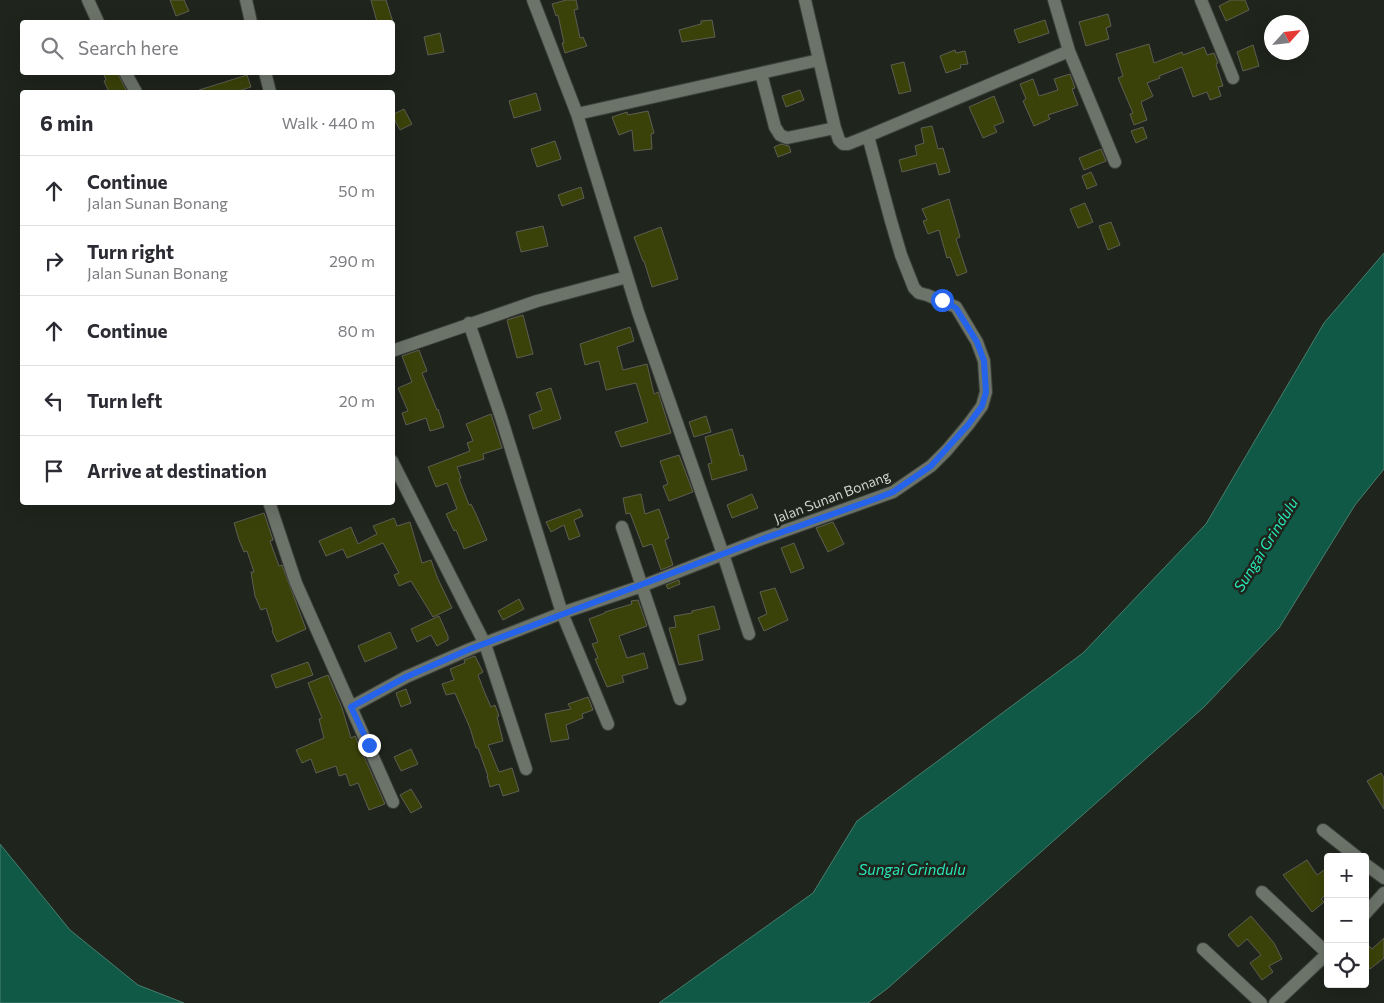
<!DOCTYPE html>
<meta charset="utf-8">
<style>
body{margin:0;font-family:Commissioner,sans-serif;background:#f7f7f7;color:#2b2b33}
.controls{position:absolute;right:15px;bottom:15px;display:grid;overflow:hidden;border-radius:5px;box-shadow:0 5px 20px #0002}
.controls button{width:45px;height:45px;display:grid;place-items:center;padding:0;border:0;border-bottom:1px solid #e1e1e2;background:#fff;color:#2b2b33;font:25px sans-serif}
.compass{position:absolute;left:1264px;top:15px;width:45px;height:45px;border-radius:50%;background:#fff;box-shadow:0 5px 20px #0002;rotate:63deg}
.stop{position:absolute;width:15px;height:15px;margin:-11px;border:4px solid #2563eb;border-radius:50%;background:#fff}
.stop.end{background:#2563eb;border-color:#fff;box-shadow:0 1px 5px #0008}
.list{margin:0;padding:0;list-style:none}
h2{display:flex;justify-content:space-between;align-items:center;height:65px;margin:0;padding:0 20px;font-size:21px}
h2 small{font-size:16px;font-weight:400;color:#7c7c81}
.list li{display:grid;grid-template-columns:32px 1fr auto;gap:15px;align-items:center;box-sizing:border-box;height:70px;padding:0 20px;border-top:1px solid #e1e1e2}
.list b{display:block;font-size:19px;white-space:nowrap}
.list p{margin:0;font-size:16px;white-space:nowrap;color:#7c7c81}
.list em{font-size:16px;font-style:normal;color:#7c7c81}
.icon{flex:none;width:28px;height:28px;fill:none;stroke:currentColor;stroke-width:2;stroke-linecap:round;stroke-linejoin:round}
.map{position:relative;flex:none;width:1384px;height:1003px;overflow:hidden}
.search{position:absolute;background:#fff;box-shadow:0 5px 20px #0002;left:20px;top:20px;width:375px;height:55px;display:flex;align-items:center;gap:12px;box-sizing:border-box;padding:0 18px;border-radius:5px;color:#7c7c81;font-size:19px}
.panel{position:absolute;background:#fff;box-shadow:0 5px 20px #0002;left:20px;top:90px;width:375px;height:415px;border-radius:5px}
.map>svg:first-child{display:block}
.water{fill:#0f5946;stroke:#497e6e}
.building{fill:#3b4209;stroke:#5c5e53}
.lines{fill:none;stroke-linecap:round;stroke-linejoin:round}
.street-casing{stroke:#3c413a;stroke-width:14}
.street{stroke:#6c7369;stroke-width:12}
.route{stroke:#2563eb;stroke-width:6}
.labels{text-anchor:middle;stroke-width:5;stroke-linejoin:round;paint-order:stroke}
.street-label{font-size:14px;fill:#cfd3cd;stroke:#1f241c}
.water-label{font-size:15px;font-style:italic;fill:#27e7b8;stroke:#1f241c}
</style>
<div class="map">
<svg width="1384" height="1003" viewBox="0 0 1384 1003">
<rect width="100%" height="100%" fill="#1f241c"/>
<!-- water -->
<path class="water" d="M1384 253V469L1355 505 1279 628 1204 707 888 988 868 1003H659L813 893 857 821 1083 653 1206 524 1324 323Z
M0 844 70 930 138 985 184 1003H0Z"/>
<!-- building -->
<path class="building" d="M170 0H184L189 11 176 16Z
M371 0H386L393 22H377Z
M566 0H576L578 9 574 10 580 38 583 37 587 46 565 53 562 43H564L558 15 556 16 552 4Z
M1231 0H1245L1249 10 1226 21 1219 6Z
M1108 14 1111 26 1106 28 1109 39 1086 46 1079 22Z
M712 20 715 37 682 42 679 30 701 24V21Z
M1045 20 1049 33 1019 43 1014 30Z
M440 33 444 52 428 55 424 37Z
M1149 44 1154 63 1182 52 1183 55 1204 47 1207 55 1214 53 1218 63 1216 64 1223 86 1218 87 1221 96 1210 100 1207 92 1193 97 1182 67 1159 76 1160 78 1147 83 1153 96 1141 102 1147 120 1134 125 1130 114 1133 113 1118 78 1123 76 1116 54Z
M1253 45 1259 66 1243 71 1237 52Z
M955 50 956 53 965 51 968 64 960 65 961 68 946 73 940 56Z
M904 62 911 91 899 94 891 65Z
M103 72H117L127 92H109L104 81 106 80Z
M1070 74 1075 88 1072 89 1078 105 1048 115 1050 119 1034 126 1023 101 1026 99 1020 84 1033 79 1039 96 1058 90 1054 79Z
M247 75 251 87 235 92H199V90Z
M800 90 804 100 786 107 782 96Z
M536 93 541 110 514 118 509 101Z
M994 96 1004 122 994 126 997 132 983 138 969 107Z
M404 109 412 124 400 130 392 115Z
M648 111 654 133 651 134 652 149 634 151 632 130 619 135 612 117 627 112 628 115Z
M932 126 938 149 943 148 950 172 939 175 936 163 902 172 899 160 917 155 915 146 924 143 921 128Z
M1143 127 1147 138 1136 143 1131 131Z
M555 141 561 159 537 167 531 149Z
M781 144 789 146 791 152 778 157 774 147Z
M1101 149 1106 161 1084 170 1079 158Z
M1091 172 1097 185 1087 189 1082 176Z
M581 187 584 198 562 206 558 195Z
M949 199 960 237 956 239 967 272 957 276 950 257 947 258 939 230 928 234 923 221 927 220 922 209Z
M1085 203 1093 222 1078 228 1070 209Z
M1111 222 1120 245 1108 250 1099 226Z
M543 226 548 246 521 252 516 232Z
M661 227 678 279 652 287 644 261H643L634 237Z
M523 315 533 354 517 358 507 320Z
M630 327 634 341 617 347 623 370 647 364 654 394 658 392 671 433 621 447 615 432 648 422 636 383 606 390 599 361 585 365 580 344Z
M419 350 427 371 422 373 437 410 438 409 444 427 430 431 426 418 406 425 402 413 408 411 398 388 412 382 402 356Z
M551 388 561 419 533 429 529 415 542 410 536 393Z
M491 414 502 448 483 454 484 459 457 467 461 478 459 479 469 505 471 504 476 514 487 540 464 549 456 530 454 531 446 514 457 509 447 483 436 487 428 467 470 451 467 443 473 441 466 424Z
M706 416 711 432 694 437 689 422Z
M732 429 740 456 743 455 747 470 712 480 708 464 712 463 705 437Z
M679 455 693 492 669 501 663 486 668 484 660 461Z
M641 494 645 514 659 509 669 538 665 540 673 565 661 570 652 544 643 547 630 513 626 514 623 498Z
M752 494 758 508 732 518 727 505Z
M580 509 583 516 574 520 580 536 569 540 564 525 551 532 546 522Z
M264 513 273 540 270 541 279 566 282 565 306 629 277 642 272 631 273 630 266 608 261 610 255 596 251 572H254L247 551 244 552 239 540 234 523Z
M394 518 397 526 410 522 422 563 431 560 438 579 452 608 433 617 411 581 399 586 394 575 399 573 383 543 347 558 343 549 326 556 319 541 351 527 358 544 377 534 373 526Z
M833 522 844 544 828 552 816 528Z
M794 543 804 568 791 573 781 548Z
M679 580 680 584 668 589 666 585Z
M775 588 788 620 764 631 758 618 767 614 760 592Z
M519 599 524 609 503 620 498 611Z
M638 600 647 626 619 636 627 658 644 653 648 668 622 676 624 682 607 687 595 659 598 658 592 644 598 642 589 619 605 613V612L632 604 631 601Z
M714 606 720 629 698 635 703 660 679 665 669 628 676 627 674 616 692 613V611Z
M439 616 448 636V640L437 646 431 635 417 642 411 629Z
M390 632 397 648 365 662 358 646Z
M475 656 483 672 478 675 484 691 491 707 495 705 499 716 497 717 503 741 488 745 499 772 512 768 519 791 503 796 499 784 490 787 487 776H488L478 748H476L470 728 455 693 446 695 442 684 454 680 450 669 465 663 464 660Z
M308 662 313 675 276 688 271 675Z
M328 675 342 708 351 738 355 736 385 804 369 810 358 783 350 786 346 774 339 776 336 766 316 773 311 759 302 763 296 750 324 738 319 719 322 718 308 683Z
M406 689 411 703 401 707 396 693Z
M588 697 593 710 582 714 583 718 566 725 569 739 551 742 545 714 571 709 568 704Z
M411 749 418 764 401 771 394 757Z
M1381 773 1384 778V809L1367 781Z
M411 789 422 807 411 813 400 795Z
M1307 860 1317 875 1328 867V893L1321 899 1324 902 1312 912 1283 875Z
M1251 916 1274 943 1282 959 1269 966 1273 972 1262 980 1250 963 1261 955 1247 939 1238 947 1228 935Z
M1384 938V958L1370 969 1365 963V942L1372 949Z"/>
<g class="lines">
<defs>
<path id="street" d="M88 0 98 22
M246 0 251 22
M533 0 577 114 638 312 723 554 749 634
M805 0 835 128 839 140 843 144H848L868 136 1069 51
M1054 0 1069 51 1115 162
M1201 0 1233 78
M125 72 136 92
M265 72 270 92
M761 73 819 60
M577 114 761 73 775 127 780 135 787 138 835 128
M469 323 501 417 562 613 608 724
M392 351 537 301 627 277
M392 461 485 644 526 769
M269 502 296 583 393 802
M622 527 680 699
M351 707 406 677 470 649 562 613 642 586 759 540 893 492 931 466 947 450 968 425 982 406 986 392 984 361 977 342 956 307 927 295 919 293 914 288 901 255 891 221 868 136
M1323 830 1357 857
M1365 864 1384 878
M1262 892 1327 953
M1365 914 1384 893
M1203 949 1261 1003
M1275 1003 1328 953"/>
</defs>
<!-- street casing -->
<use href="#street" class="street-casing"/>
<!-- street -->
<use href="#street" class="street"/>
</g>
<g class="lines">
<!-- route -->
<path class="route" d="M369 745 351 707 406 677 470 649 760 540 875 499 893 492 931 466 968 425 982 406 986 392 984 361 977 342 956 308 942 300"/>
</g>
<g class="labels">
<!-- street labels -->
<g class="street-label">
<text transform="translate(832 497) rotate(-21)" y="5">Jalan Sunan Bonang</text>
</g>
<!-- water labels -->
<g class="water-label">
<text transform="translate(1266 545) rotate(-58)" y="5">Sungai Grindulu</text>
<text x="912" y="875">Sungai Grindulu</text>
</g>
</g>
</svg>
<div class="controls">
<button>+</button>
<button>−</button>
<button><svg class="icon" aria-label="locate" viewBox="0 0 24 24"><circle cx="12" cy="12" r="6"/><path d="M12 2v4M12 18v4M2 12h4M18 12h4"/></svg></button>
</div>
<svg class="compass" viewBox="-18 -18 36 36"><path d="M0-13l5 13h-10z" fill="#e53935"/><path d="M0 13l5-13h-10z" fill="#7c7c81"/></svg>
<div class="stop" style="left:942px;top:300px"></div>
<div class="stop end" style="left:369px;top:745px"></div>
<div class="search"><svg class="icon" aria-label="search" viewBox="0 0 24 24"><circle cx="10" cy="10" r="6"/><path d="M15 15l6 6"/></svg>Search here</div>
<section class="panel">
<h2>6 min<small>Walk · 440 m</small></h2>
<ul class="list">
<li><svg class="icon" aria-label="ahead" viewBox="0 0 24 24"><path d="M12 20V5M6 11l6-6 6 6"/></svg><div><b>Continue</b><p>Jalan Sunan Bonang</p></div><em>50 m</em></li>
<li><svg class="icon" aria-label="right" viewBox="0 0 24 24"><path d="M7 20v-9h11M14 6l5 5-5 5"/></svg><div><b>Turn right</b><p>Jalan Sunan Bonang</p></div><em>290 m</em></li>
<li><svg class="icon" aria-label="ahead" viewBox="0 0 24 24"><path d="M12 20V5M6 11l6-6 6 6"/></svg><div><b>Continue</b></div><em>80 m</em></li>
<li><svg class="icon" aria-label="left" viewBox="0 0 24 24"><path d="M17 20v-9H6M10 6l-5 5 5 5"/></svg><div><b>Turn left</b></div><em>20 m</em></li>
<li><svg class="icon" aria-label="arrive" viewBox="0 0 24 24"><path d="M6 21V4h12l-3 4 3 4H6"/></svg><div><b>Arrive at destination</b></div></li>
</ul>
</section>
</div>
